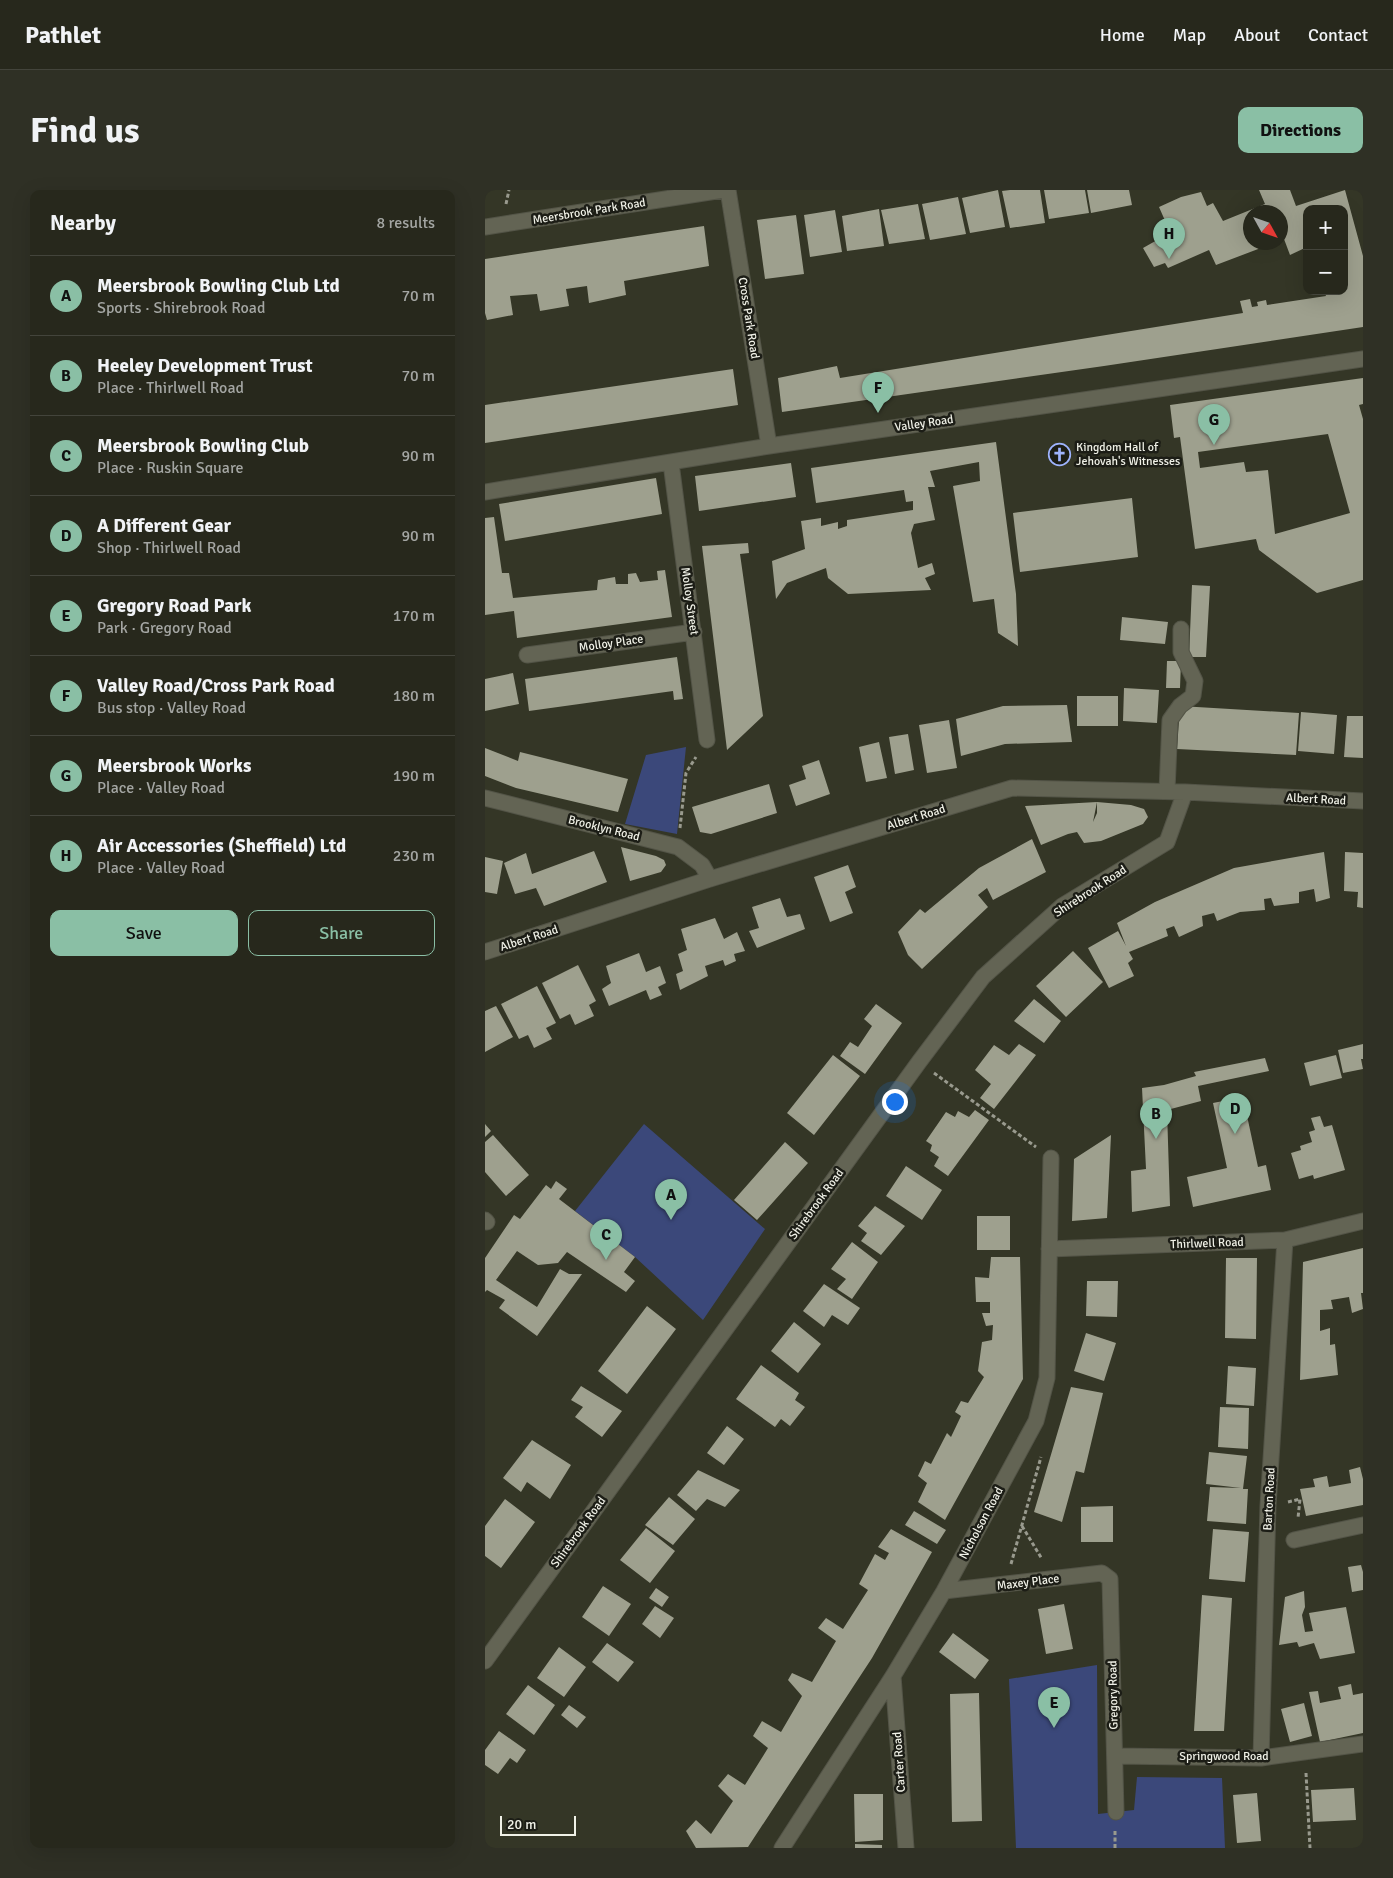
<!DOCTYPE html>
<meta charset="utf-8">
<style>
body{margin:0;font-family:Signika,sans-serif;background:#2f3025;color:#f1f3f6}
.controls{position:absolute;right:15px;top:15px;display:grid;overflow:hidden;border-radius:10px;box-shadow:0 5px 20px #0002}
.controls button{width:45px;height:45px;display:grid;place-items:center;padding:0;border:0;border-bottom:1px solid #43443b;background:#27281c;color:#f1f3f6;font:25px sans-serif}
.compass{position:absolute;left:758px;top:15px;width:45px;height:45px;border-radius:50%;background:#27281c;box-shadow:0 5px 20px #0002;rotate:130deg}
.scale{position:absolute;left:15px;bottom:12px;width:76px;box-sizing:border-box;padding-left:5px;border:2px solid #f0f1e7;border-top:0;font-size:14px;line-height:18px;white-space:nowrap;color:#f0f1e7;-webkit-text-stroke:4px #1c1d16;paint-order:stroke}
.you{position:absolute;left:409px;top:911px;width:18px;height:18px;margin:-12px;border:4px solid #fff;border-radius:50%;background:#1a73e8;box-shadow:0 0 0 8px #1a73e833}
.badge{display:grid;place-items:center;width:32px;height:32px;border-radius:50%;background:#8abfa5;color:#111;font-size:16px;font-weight:700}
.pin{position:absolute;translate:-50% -41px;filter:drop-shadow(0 1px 2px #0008)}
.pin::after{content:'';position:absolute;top:26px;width:18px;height:15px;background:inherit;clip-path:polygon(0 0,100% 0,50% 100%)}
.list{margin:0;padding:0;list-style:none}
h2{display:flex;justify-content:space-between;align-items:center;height:65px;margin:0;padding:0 20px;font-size:21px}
h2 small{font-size:16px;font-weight:400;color:#a4a6a3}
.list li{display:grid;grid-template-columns:32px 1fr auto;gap:15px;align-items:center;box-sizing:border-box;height:80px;padding:0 20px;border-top:1px solid #43443b}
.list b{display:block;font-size:19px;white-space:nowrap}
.list p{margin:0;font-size:16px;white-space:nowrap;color:#a4a6a3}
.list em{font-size:16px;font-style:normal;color:#a4a6a3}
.actions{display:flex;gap:10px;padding:15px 20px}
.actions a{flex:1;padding:11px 0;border:1px solid #8abfa5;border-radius:10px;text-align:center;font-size:18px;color:#8abfa5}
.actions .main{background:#8abfa5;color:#111}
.map{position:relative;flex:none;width:878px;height:1658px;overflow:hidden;border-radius:10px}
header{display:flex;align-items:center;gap:30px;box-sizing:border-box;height:70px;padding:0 25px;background:#27281c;border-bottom:1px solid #43443b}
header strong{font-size:24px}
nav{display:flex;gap:28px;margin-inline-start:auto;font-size:18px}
.intro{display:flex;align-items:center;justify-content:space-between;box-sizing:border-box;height:120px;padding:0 30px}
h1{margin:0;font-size:35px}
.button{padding:12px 22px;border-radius:10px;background:#8abfa5;color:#111;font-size:18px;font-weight:700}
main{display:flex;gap:30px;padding:0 30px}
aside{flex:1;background:#27281c;border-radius:10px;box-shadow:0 5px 20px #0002}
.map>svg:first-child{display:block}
.green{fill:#3b487a}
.building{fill:#9ea08e;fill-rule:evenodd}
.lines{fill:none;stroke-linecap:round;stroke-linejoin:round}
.minor-casing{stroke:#535447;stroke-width:17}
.path{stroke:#999a8e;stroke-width:3;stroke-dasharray:4 2.5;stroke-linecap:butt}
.minor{stroke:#636454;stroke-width:15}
.labels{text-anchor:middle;stroke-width:5;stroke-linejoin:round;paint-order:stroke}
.street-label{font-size:12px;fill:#f0f1e7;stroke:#1c1d16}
.poi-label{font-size:12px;fill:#f0f1e7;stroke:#1c1d16;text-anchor:start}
</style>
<header>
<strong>Pathlet</strong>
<nav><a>Home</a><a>Map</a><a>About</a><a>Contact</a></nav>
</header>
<div class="intro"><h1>Find us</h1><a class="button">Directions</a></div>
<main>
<aside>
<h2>Nearby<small>8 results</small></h2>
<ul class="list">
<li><span class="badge">A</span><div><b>Meersbrook Bowling Club Ltd</b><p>Sports · Shirebrook Road</p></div><em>70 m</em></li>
<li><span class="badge">B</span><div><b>Heeley Development Trust</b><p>Place · Thirlwell Road</p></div><em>70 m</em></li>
<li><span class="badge">C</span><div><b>Meersbrook Bowling Club</b><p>Place · Ruskin Square</p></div><em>90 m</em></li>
<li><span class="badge">D</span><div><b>A Different Gear</b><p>Shop · Thirlwell Road</p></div><em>90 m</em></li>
<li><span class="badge">E</span><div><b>Gregory Road Park</b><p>Park · Gregory Road</p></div><em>170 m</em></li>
<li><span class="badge">F</span><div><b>Valley Road/Cross Park Road</b><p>Bus stop · Valley Road</p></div><em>180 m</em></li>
<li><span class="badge">G</span><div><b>Meersbrook Works</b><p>Place · Valley Road</p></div><em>190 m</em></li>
<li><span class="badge">H</span><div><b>Air Accessories (Sheffield) Ltd</b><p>Place · Valley Road</p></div><em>230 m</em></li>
</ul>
<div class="actions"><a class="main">Save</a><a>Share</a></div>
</aside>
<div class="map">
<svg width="878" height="1658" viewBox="0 0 878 1658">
<rect width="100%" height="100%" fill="#343626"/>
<!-- green -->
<path class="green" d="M201 557 192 644 140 634 161 565Z
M159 934 280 1039 218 1130 150 1067 90 1021Z
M612 1475 613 1624 649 1620 652 1587 737 1588 740 1658H531L524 1489Z"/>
<!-- building -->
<path class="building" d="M513 0 520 37 485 43 477 8Z
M525 0H555L560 33 525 38 517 1Z
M559 0H600L604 23 564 29Z
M602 0H644L647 15 606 23Z
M774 0H805L811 16 860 0 878 66V137L619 176 297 222 293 188 352 176 355 188 758 123 755 111 765 109 767 117 773 116 772 112 781 110 782 115 841 106 839 101H849L851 104 859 101V19H822V57L805 65 799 49 796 50V22H766V52L789 53 731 75 724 60 683 78 680 73 669 77 658 58 681 45 686 53 689 51 674 17 696 7 716 2 722 16 728 13 738 31 780 14Z
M473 7 481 44 445 50 437 14Z
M433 14 440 49 404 54 396 20Z
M394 19 399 56 362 61 357 26Z
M350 20 357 62 325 67 319 25Z
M311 25 319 84 280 89 272 30Z
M219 36 224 76 139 91 141 105 104 113 102 96 81 99 84 116 55 121 52 104 25 106 28 125 2 130 0 123V69Z
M248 179 253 215 0 253V215Z
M878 188V214L874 215 878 229V390L832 403 774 360 771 349 710 359 695 247 689 248 685 215ZM843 244 865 323 790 344 783 280 761 282 759 272 715 278 713 262Z
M511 252 531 404 533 456 513 443 509 409 488 412 468 296 495 291 494 272 445 281 450 297H443L450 330 429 334 426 343 433 378 447 373 450 384 440 388 446 400 363 404 343 388 341 378 302 393 291 409 287 371 320 359 316 331 336 328V336L353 332V339L362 336V330L428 320V311L421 312 419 300 331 313 326 278Z
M306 273 311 307 214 321 210 286Z
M171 288 177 324 20 351 14 314Z
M647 308 653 367 535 382 528 323Z
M9 327 17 383H24L28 408 112 400 113 390 130 387 131 394H143V384L151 383 155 392 173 390 172 381 180 380 187 427 32 448 29 421 0 425V328Z
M263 353 264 363 255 364 278 526 242 560 217 356Z
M707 395 725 396 721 467H704Z
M637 427 683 432 680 454 635 450Z
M192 467 198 509 189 510 188 501 44 521 40 489Z
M682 471H696L695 498H681Z
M28 483 34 514 0 521V489Z
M639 498 674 500 672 533 638 531Z
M592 506H633V536H592Z
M582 515 587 552 520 554 476 566 471 529 518 516Z
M695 516 814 523 811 565 692 559Z
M816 522 852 525 849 564 813 561Z
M862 526H878V568L859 567Z
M464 530 472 578 442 583 434 535Z
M423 544 429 580 410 584 404 547Z
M394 552 402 588 381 592 374 557Z
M0 558 33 571 35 562 143 589 133 622 31 598 0 586Z
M334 570 345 604 311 616 304 595 321 589 317 576Z
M284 594 292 623 226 644 215 642 207 617Z
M612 612 646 615 659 619 663 627 658 634 616 651 599 653 592 642 583 644 556 655 540 616 612 612 608 632 612 623Z
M547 649 561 682 508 710 502 698 493 705 503 717 437 779 423 765 413 742 435 719 440 723 494 678Z
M136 657 171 666 179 670 181 675 176 682 145 691Z
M109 661 122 692 59 716 51 698 30 704 19 673 41 663 47 684Z
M839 662 845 708 831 712 829 699 814 702V713L789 716 786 708 779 709 780 720 755 722 732 731 729 723 717 726 718 736 694 747 689 736 681 739 683 746 644 762 648 769 643 773 649 786 624 798 603 758 633 741 641 756 632 733 670 712 749 678Z
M860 662 878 663V718L872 717 873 702 859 701Z
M0 667 18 671 12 704 0 702Z
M363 675 371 697 360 702 368 723 345 732 329 687Z
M295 708 302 727 315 724 320 739 272 758 264 741 274 738 267 717Z
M230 728 239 749 252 742 260 761 249 764 251 771 240 776 238 770 220 776 223 786 195 800 191 784 198 781 193 764 202 760 196 739Z
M588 761 618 792 581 827 551 796Z
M154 763 161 782 175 776 181 793 173 797 177 805 165 810 161 800 124 816 117 799 126 793 121 776Z
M93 775 111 811 104 815 109 826 90 835 85 824 75 829 57 793Z
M52 796 71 833 61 838 67 849 49 858 43 845 34 849 16 814Z
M549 809 576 831 559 853 529 831Z
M391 814 417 833 380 884 355 866 365 852 373 857 387 836 379 829Z
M11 816 28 847 0 862V821Z
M534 854 551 865 509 919 495 908 506 894 490 880 509 855 524 865Z
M878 854V869H876L878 879 858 883 853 860Z
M348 865 375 886 329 945 302 923Z
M851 865 857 888 825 896 819 873Z
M780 868 784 881 713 896 716 911 682 920 685 1016 647 1022 646 981 661 979 657 898 679 895 711 886 709 882Z
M758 907 773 977 781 975 786 1000 708 1017 702 987 742 978 728 913Z
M490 920 504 930 463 986 449 976 454 967 445 961 447 955 441 951 461 922 470 927 473 921 484 927Z
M835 926 839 937 847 935 860 980 829 989 828 985 814 989 806 963 816 960 815 956 827 952 824 942 830 940 826 928Z
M0 934 6 941 0 947Z
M8 945 44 985 21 1006 0 982V952Z
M626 945 622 1028 587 1031 589 969Z
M300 952 323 973 272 1030 249 1010Z
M421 976 457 1000 437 1030 401 1006Z
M71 991 82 999 74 1009 150 1067 139 1082 150 1091 141 1102 82 1062 73 1073 53 1075 32 1061 11 1090 52 1117 75 1079 84 1084H97L52 1146 14 1118 20 1110 2 1100 0 1102V1068L29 1025 35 1029 61 995 66 999Z
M390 1016 420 1036 396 1065 376 1051 382 1043 373 1036Z
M492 1026H525V1060H492Z
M367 1052 393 1072 367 1109 352 1099 361 1089 346 1079Z
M878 1058V1103H876L878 1119 867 1123 864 1107 846 1110 848 1119 835 1120V1141L845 1138V1155L850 1154 853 1185 815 1190 818 1072Z
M506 1067H535L538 1189 460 1330 433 1312 442 1293 433 1286 440 1271 446 1274 462 1243 466 1247 476 1226 470 1222 476 1211 483 1213 499 1187 493 1181 497 1152 507 1150 508 1135 501 1136 497 1123H505V1112H491L490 1087 504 1088Z
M741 1068H772L771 1149 740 1148Z
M602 1091H633L632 1127 601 1126Z
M339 1094 375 1118 363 1135 347 1125 339 1137 318 1121Z
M162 1116 191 1139 142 1204 113 1181Z
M309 1132 336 1154 313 1183 286 1161Z
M601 1143 631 1153 619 1191 589 1181Z
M276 1175 314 1203 310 1210 320 1217 305 1236 296 1229 290 1237 251 1209Z
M743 1176 771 1178 769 1216 741 1214Z
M96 1196 137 1221 117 1247 90 1227 98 1217 86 1210Z
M586 1197 618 1203 599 1283 591 1281 577 1332 549 1322Z
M735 1217 764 1218 763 1259 733 1257Z
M242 1236 259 1249 239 1275 222 1263Z
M47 1250 86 1275 65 1309 42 1292 36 1302 18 1288Z
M724 1262 762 1266 758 1299H763L761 1334 722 1331 725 1297 756 1298 721 1294Z
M875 1277 878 1289V1315L821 1326 815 1299 830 1297 828 1289 842 1286 844 1297 866 1293 864 1280Z
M213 1280 255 1300 240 1317 222 1309 211 1321 192 1305Z
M184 1307 210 1329 188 1355 160 1335Z
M20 1309 50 1332 16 1378 0 1366V1336Z
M628 1316V1352H596V1317Z
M429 1321 461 1340 452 1354 420 1335Z
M161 1338 190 1361 165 1393 135 1370Z
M406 1339 447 1362 387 1468 263 1657 211 1658 201 1641 211 1630 226 1644 248 1611 233 1596 243 1584 260 1595 283 1558 268 1546 277 1531 296 1542 317 1506 303 1490 307 1483 327 1492 351 1451 333 1438 341 1428 358 1439 383 1400 374 1394 390 1364 400 1370 404 1363 393 1357Z
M728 1339 764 1342 760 1392 724 1389Z
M876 1375 878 1382V1400L867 1402 863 1377Z
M118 1396 146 1414 124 1446 97 1427Z
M171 1398 184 1407 177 1417 164 1408Z
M819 1401 820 1417 817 1425 820 1442 828 1441 824 1423 861 1417 870 1463 835 1469 829 1453 814 1457 812 1452 794 1455 800 1407Z
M717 1405 747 1408 739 1541H709Z
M579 1414 588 1459 561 1464 553 1419Z
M170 1416 189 1428 175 1448 157 1434Z
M468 1443 504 1470 490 1489 454 1462Z
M122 1453 149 1472 133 1492 107 1472Z
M74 1457 101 1477 79 1507 52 1488Z
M866 1494 868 1505 878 1503V1543L835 1552 824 1502 833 1501 835 1513 845 1511 856 1509 853 1497Z
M43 1495 70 1515 49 1545 21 1524Z
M494 1503 497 1631 467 1632 465 1504Z
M819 1513 827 1546 805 1552 796 1519Z
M84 1515 101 1527 92 1538 76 1525Z
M14 1541 41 1560 32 1573 25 1568 13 1584 0 1575V1560Z
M869 1598 871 1630 828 1632 826 1600Z
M772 1603 776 1651 752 1653 748 1605Z
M369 1604H398V1650L370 1652Z
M370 1654 397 1655V1658H370Z"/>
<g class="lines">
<defs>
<path id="minor" d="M243 0 284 256
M0 37 238 0
M186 273 222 550
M0 302 284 256 878 169
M42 465 209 442
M682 601 685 530 695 516 708 506 710 491 696 462V439
M0 608 193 657 217 675 225 689
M0 762 225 689 527 598 700 602 878 611
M0 1030 2 1032
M564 1059 800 1050 878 1031
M809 1350 878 1335
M459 1401 617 1383 625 1389 631 1622
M0 1471 434 872 498 787 577 716 682 652 700 602
M408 1486 421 1658
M630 1566 776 1568 878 1554
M776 1568 783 1316 800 1050
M297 1658 408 1486 459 1401 551 1231 562 1188 566 968"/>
</defs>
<!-- minor casing -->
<use href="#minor" class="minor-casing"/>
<!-- path -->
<path class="path" d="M21 14 24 0
M195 638 201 583 211 567
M449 883 551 957
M803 1312 815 1309 813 1328
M537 1336 557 1369
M526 1374 556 1267
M821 1583 825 1658
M630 1658V1641"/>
<!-- minor -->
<use href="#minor" class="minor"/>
</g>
<!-- icons -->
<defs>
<symbol id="church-ring" viewBox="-11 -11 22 22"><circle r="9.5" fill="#1c1d16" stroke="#9eb3fd" stroke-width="1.5"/><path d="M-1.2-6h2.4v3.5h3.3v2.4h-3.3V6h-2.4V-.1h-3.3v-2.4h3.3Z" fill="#9eb3fd"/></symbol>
</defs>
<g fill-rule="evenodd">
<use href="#church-ring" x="562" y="252" width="25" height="25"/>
</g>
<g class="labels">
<!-- street labels -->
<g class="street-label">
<text transform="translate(104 21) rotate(-9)" y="4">Meersbrook Park Road</text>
<text transform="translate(264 128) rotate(81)" y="4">Cross Park Road</text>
<text transform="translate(439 233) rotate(-8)" y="4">Valley Road</text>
<text transform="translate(205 411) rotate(82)" y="4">Molloy Street</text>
<text transform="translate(126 453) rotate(-8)" y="4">Molloy Place</text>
<text transform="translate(831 609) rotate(3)" y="4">Albert Road</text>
<text transform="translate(431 627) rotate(-17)" y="4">Albert Road</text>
<text transform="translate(119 638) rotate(14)" y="4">Brooklyn Road</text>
<text transform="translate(605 701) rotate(-33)" y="4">Shirebrook Road</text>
<text transform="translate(44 748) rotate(-18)" y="4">Albert Road</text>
<text transform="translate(331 1014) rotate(-54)" y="4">Shirebrook Road</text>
<text transform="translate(722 1053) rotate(-2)" y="4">Thirlwell Road</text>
<text transform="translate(784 1309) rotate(-87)" y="4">Barton Road</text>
<text transform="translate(496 1333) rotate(-62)" y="4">Nicholson Road</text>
<text transform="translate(93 1342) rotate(-54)" y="4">Shirebrook Road</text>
<text transform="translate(543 1392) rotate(-7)" y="4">Maxey Place</text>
<text transform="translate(628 1505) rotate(-91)" y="4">Gregory Road</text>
<text x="739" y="1570">Springwood Road</text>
<text transform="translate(414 1572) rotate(-94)" y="4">Carter Road</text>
</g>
<!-- poi labels -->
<g class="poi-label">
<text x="591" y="261">Kingdom Hall of<tspan x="591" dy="14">Jehovah's Witnesses</tspan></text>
</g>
</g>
</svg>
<div class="controls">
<button>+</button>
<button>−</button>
</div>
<svg class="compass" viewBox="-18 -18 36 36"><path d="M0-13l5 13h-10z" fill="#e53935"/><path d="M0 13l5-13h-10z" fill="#a4a6a3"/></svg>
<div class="scale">20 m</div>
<div class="you"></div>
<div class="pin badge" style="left:186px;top:1030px">A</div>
<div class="pin badge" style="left:671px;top:949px">B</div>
<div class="pin badge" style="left:121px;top:1070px">C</div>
<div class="pin badge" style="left:750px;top:944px">D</div>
<div class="pin badge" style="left:569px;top:1538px">E</div>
<div class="pin badge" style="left:393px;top:223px">F</div>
<div class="pin badge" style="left:729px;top:255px">G</div>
<div class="pin badge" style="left:684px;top:69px">H</div>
</div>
</main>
